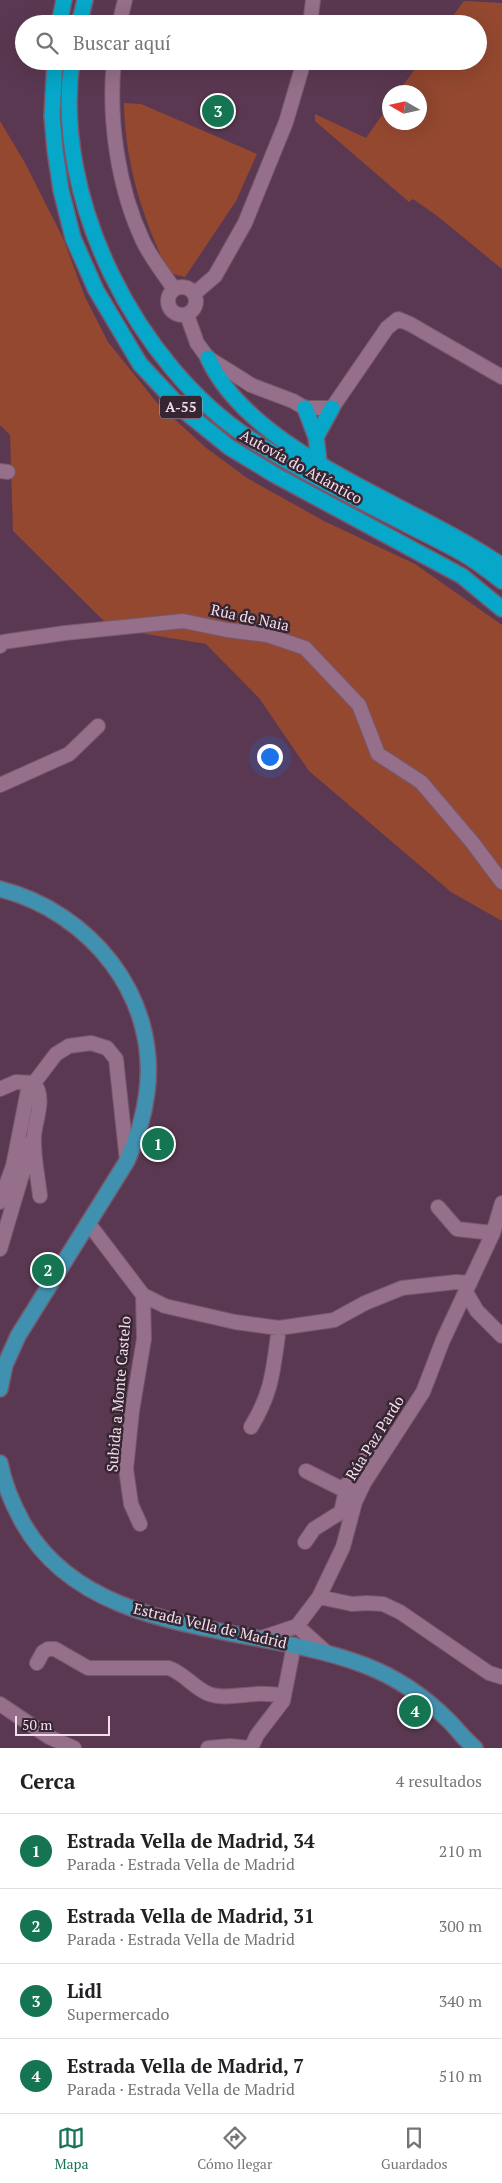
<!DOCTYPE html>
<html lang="es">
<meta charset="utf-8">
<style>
body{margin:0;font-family:"PT Serif",serif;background:#f2f2f2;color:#202124}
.compass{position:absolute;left:382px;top:85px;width:45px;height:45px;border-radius:50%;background:#fff;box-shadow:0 5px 20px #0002;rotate:279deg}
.scale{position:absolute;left:15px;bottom:12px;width:95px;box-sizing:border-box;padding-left:5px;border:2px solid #f4deed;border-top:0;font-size:14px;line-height:18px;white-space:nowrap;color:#f4deed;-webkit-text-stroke:4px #362631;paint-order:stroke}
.you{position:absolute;left:269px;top:756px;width:18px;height:18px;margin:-12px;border:4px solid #fff;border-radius:50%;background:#1a73e8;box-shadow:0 0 0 8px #1a73e833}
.badge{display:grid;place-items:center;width:32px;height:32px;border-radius:50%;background:#157452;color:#fff;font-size:16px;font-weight:700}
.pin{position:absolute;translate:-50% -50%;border:2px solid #fff;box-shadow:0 1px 5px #0006}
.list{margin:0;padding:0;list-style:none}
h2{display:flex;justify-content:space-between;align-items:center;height:65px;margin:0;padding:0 20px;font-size:21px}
h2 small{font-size:16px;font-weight:400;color:#757577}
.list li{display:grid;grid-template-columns:32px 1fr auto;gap:15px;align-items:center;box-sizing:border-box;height:75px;padding:0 20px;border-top:1px solid #e0e0e0}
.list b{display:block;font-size:19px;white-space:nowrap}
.list p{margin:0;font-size:16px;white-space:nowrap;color:#757577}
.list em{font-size:16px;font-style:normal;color:#757577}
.icon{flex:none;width:28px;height:28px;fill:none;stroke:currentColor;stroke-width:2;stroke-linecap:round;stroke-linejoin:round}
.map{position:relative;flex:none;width:502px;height:1748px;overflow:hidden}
.search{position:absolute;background:#fff;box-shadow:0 5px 20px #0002;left:15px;right:15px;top:15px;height:55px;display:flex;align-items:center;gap:12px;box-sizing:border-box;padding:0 18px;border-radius:28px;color:#757577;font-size:19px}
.sheet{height:365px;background:#fff}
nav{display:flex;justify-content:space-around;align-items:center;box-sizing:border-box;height:70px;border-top:1px solid #e0e0e0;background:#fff;font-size:14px;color:#757577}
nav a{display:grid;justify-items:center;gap:2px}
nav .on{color:#157452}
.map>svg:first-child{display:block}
.green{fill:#944830}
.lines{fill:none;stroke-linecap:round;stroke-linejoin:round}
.minor-casing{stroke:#76586d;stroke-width:16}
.major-casing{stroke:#76586d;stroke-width:18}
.highway-casing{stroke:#76586d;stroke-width:18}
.minor{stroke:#966f8a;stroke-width:14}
.major{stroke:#4091af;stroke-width:15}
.highway{stroke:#06a7c8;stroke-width:15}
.labels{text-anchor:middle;stroke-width:5;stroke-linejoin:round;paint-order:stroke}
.shield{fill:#362631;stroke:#bba7b5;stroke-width:1}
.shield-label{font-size:14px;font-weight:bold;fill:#f4deed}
.street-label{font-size:15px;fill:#f4deed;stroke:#362631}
</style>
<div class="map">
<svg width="502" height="1748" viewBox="0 0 502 1748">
<rect width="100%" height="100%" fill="#5b3851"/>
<!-- green -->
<path class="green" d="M464 1 502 3V269L436 215 413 199 409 202 315 121V114L366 138 389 105 390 122H420V92H398L421 61H478V24H447Z
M124 103 141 104 257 154 236 201 185 277 169 273C143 219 125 164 124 103Z
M0 121 24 161 63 238 85 297 108 342 158 404 205 447 247 478 324 521 415 564 502 625V921L451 892 309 771 259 698 206 644 111 628 13 531 10 435 0 425Z"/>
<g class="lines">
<defs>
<path id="minor" d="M119 24 125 0
M310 24 313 0
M114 61C108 119 118 188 143 241 151 258 164 274 174 289
M168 301a14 14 0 1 1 28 0a14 14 0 1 1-28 0Z
M194 294 215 276 245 223 286 122 304 61
M187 315 197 343 208 358 237 376 251 385 293 401 305 408H332L387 328 398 319 410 324 502 377
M0 471 8 472
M0 646 3 642 65 633 183 621 227 630 267 635 305 648 359 705 378 754 421 782 472 842 502 882
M0 785 69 754 98 726
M0 1089 16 1082 34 1083 56 1054 69 1046 91 1043 107 1048 116 1059 127 1161
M0 1202 13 1166 28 1090 34 1083C46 1098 35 1120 34 1136 33 1156 38 1177 40 1196
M438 1207 457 1229 493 1233
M89 1224 143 1295 165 1306 235 1322 279 1328 334 1320 365 1303 402 1288 456 1282 470 1283
M0 1249 32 1141
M466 1292 477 1311 502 1336
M251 1427C273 1391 273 1369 279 1328
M306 1471 340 1488C357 1482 362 1461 373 1448L385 1450
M140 1524 131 1504 126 1469 132 1411 144 1339 143 1295
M305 1542 314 1529 341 1512 347 1486
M319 1597 352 1604 367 1603 383 1604 400 1612 489 1673 502 1677
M297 1626 319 1597 343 1547 355 1502 364 1483 423 1392 443 1340 493 1233 502 1203
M261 1638 297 1626 327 1653
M37 1663 43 1652 48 1649H55L88 1668H169C185 1674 194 1688 209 1694 223 1699 241 1695 256 1694 265 1693 274 1695 284 1695
M0 1704 49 1737 74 1748
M208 1748 230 1746 249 1748
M251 1748 257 1735 283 1701 294 1645"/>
<path id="major" d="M0 889C90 912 159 996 147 1092 144 1117 137 1139 127 1161L18 1336 5 1365 0 1389
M0 1463C4 1484 13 1505 23 1523 88 1639 254 1623 364 1665 396 1677 425 1697 449 1721 458 1730 465 1740 475 1748"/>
<path id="highway" d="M59 24 64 0
M79 24 85 0
M55 61 52 116 55 150 61 190 73 238 96 290 140 364 182 409 229 447 275 475 462 576 502 609
M72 61C52 198 137 366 252 440 301 471 353 497 404 523 423 533 443 542 462 553 476 561 489 571 502 581
M208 358C252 455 416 505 502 566
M305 408 316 437 319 462
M316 437 332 408"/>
</defs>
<!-- minor casing -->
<use href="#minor" class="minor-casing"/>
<!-- major casing -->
<use href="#major" class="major-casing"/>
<!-- highway casing -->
<use href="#highway" class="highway-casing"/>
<!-- minor -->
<use href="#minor" class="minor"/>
<!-- major -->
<use href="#major" class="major"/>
<!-- highway -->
<use href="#highway" class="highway"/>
</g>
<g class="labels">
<!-- shield labels -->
<rect class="shield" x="160" y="395.5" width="42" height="23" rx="4"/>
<g class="shield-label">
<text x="181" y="412">A-55</text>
</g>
<!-- street labels -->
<g class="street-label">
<text transform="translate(301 467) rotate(29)" y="5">Autovía do Atlántico</text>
<text transform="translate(250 618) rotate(12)" y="5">Rúa de Naia</text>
<text transform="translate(119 1394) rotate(-85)" y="5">Subida a Monte Castelo</text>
<text transform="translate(375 1438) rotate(-58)" y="5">Rúa Paz Pardo</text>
<text transform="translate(210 1626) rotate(13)" y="5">Estrada Vella de Madrid</text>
</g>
</g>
</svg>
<svg class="compass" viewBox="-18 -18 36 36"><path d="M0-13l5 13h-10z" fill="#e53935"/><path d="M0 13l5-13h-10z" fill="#757577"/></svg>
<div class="scale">50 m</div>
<div class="you"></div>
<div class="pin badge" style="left:158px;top:1144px">1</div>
<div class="pin badge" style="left:48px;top:1270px">2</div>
<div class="pin badge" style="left:218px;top:111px">3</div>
<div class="pin badge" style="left:415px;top:1711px">4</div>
<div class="search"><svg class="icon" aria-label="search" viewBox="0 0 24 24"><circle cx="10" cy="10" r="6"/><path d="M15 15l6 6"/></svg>Buscar aquí</div>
</div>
<section class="sheet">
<h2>Cerca<small>4 resultados</small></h2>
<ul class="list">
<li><span class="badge">1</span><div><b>Estrada Vella de Madrid, 34</b><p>Parada · Estrada Vella de Madrid</p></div><em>210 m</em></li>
<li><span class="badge">2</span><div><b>Estrada Vella de Madrid, 31</b><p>Parada · Estrada Vella de Madrid</p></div><em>300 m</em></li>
<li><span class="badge">3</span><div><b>Lidl</b><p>Supermercado</p></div><em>340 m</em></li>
<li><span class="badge">4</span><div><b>Estrada Vella de Madrid, 7</b><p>Parada · Estrada Vella de Madrid</p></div><em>510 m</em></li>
</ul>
</section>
<nav>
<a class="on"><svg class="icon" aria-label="map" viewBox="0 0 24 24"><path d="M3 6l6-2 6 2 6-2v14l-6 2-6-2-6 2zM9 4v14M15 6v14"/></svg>Mapa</a>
<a><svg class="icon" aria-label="directions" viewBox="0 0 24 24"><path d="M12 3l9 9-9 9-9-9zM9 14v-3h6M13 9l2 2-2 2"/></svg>Cómo llegar</a>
<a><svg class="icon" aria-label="saved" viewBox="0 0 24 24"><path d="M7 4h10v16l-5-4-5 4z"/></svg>Guardados</a>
</nav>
